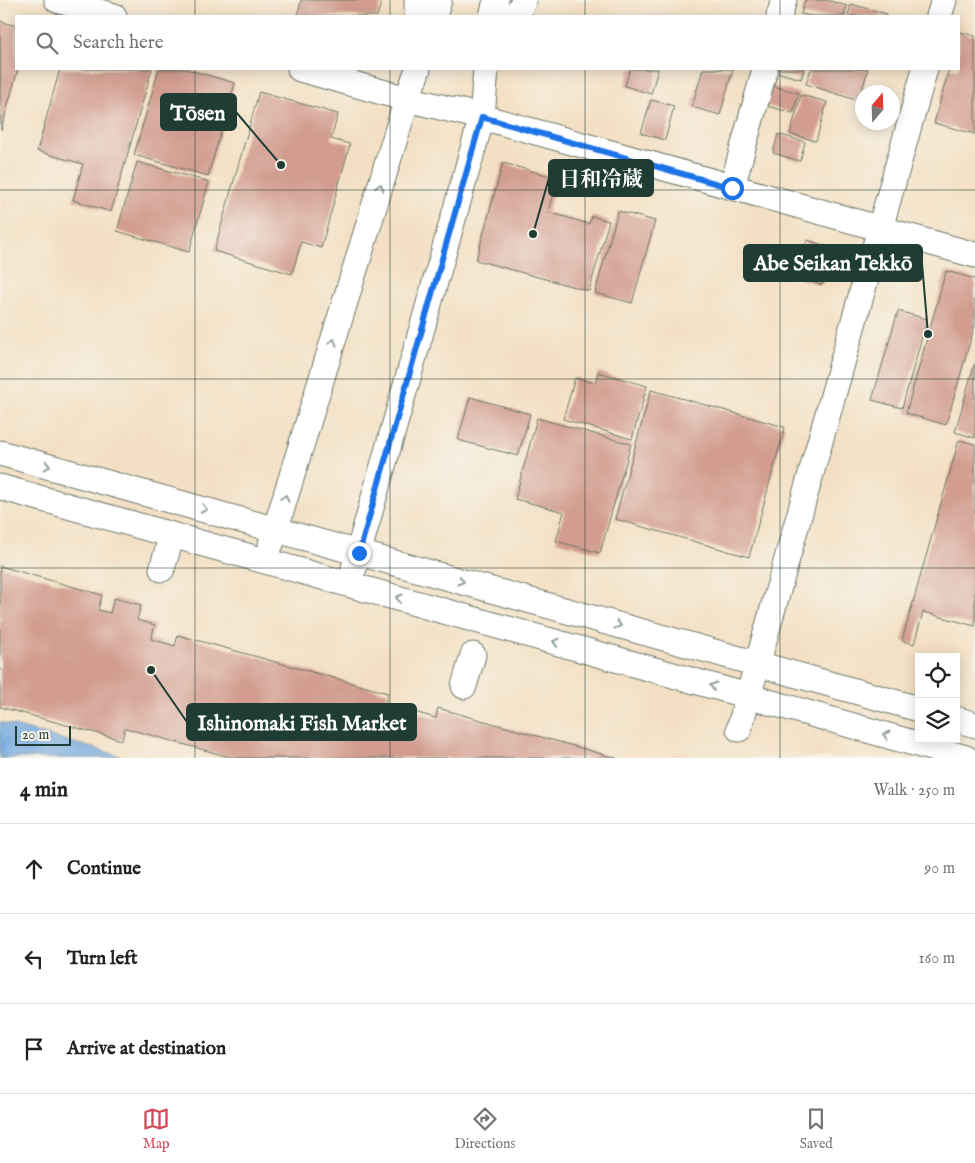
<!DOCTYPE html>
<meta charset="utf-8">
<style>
body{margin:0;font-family:"IM FELL English","Noto Serif JP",serif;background:#f6f6f6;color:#222}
.controls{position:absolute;right:15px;bottom:15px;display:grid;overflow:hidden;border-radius:0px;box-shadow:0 2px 12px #0003}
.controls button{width:45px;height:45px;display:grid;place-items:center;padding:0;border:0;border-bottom:1px solid #e0e0e0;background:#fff;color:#222;font:25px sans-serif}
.compass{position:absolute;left:855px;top:85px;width:45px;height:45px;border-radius:50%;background:#fff;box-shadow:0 2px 12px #0003;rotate:19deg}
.scale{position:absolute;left:15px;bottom:12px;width:56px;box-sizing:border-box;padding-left:5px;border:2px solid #1f3d34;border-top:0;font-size:14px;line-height:18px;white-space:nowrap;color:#1f3d34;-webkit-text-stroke:4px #f7f3e8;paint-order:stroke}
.stop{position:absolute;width:15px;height:15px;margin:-11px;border:4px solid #1a73e8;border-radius:50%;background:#fff}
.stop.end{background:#1a73e8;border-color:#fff;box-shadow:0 1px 5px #0008}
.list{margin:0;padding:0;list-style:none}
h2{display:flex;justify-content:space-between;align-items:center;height:65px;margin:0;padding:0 20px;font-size:21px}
h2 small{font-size:16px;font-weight:400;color:#767676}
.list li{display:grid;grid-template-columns:32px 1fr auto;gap:15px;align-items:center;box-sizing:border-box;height:90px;padding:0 20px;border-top:1px solid #e0e0e0}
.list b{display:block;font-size:19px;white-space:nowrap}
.list em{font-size:16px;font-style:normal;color:#767676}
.icon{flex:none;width:28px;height:28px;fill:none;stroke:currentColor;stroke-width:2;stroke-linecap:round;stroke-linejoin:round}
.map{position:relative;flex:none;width:975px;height:758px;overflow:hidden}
.search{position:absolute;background:#fff;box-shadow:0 2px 12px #0003;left:15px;right:15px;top:15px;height:55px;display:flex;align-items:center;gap:12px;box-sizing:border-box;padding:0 18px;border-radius:0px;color:#767676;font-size:19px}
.sheet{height:335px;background:#fff}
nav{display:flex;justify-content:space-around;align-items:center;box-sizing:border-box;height:70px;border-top:1px solid #e0e0e0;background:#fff;font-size:14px;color:#767676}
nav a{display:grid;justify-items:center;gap:2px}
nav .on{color:#d1495b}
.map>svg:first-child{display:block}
.water{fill:#70a6de;stroke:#487289}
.building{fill:#d29d90}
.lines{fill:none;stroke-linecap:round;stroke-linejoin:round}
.minor-casing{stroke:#697666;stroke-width:27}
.minor{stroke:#fff;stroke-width:25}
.oneway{stroke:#8f9e9a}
.route{stroke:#1a73e8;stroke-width:6}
.grid{fill:none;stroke:#1f3d34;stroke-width:1;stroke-opacity:0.55}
.leader{fill:none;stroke:#1f3d34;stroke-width:2}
.callout-dot{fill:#1f3d34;stroke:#f7f3e8;stroke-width:2}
.callout{fill:#1f3d34;stroke:#1f3d34;stroke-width:2}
.callout-label{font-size:21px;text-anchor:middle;font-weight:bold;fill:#fff}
</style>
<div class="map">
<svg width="975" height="758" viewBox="0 0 975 758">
<rect width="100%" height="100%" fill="#f7f3e8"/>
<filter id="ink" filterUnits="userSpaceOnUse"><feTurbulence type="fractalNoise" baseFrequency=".02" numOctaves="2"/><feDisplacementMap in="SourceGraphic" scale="10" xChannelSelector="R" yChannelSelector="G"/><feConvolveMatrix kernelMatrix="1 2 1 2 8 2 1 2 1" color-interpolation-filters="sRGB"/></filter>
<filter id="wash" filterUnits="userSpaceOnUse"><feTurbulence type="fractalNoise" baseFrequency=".0096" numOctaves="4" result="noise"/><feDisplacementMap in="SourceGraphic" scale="20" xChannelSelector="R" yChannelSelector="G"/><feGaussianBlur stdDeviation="1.12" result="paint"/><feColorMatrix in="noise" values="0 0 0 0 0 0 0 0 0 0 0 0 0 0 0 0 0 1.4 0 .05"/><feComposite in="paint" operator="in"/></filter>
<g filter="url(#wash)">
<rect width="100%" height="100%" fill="#f3e0c4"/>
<!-- water -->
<path class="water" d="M0 722 128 758H0Z"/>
<g id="blocks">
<!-- building -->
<path class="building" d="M301 0H382L377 16H304L298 14Z
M805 0H827L847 6 844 16H810L801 14Z
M851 4 887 14 886 16H848Z
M0 21 16 26V69H18L1 130Z
M960 32 975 36V134L934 123 949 69H959Z
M60 69H152L111 212 73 200 83 164 37 151Z
M159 69H186L235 83 208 176 134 155Z
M630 69H658L651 94 625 86Z
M703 69H733L720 115 692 107Z
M772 69H804L801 79 772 71Z
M811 69H868L859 101 806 84Z
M769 85 799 93 793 113 763 105Z
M259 92 338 114 331 139 350 144 321 248 301 242 292 274 214 251Z
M801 95 827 102 816 141 790 134Z
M651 100 674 106 665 140 641 133Z
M778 134 805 142 800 161 773 153Z
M137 162 209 182 189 252 117 231Z
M503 163 557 178 548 212 589 224 592 216 609 221 589 291 476 260Z
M618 211 655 221 632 303 595 293Z
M807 240 833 248 822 285 797 278Z
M946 271 975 279V324L946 425 906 413Z
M898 311 927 319 902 408 872 400Z
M974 365H975V438L955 432Z
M598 372 647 386 632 439 563 419 575 378 595 383Z
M651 390 785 427 749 557 615 519Z
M470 397 530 414 518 456 458 440Z
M537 418 631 444 600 553 556 541 564 512 515 499Z
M959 440 975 444V626L923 612 914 644 902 641Z
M0 566 102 595 98 610 110 613 114 598 141 605 137 620 155 625 151 639 175 646 178 635 388 693 385 704 436 718 438 708 616 758H233L125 728 122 740 0 707Z"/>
</g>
</g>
<g filter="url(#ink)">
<use href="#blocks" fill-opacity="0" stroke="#697666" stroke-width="1"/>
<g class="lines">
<defs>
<path id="minor" d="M57 0 114 16
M417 0V16
M434 16 439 0
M492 16 496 0
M516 16 524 0
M779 16 784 0
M939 16 944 0
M300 69 407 99 482 117 975 255
M732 187 765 69
M0 453 919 709
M0 487 748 696 966 758
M271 544 407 99 418 69
M354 568 482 117 486 69
M162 569 172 535
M464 686 473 655
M956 719 975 725
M739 729 925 69"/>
</defs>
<!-- minor casing -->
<use href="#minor" class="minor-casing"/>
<!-- minor -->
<use href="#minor" class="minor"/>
</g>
<!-- one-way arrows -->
<defs><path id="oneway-chevron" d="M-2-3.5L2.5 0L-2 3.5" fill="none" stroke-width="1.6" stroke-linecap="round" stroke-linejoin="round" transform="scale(1.25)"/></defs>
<g class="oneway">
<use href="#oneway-chevron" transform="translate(380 187) rotate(-73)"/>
<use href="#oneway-chevron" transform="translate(333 342) rotate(-73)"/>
<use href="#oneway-chevron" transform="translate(47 466) rotate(15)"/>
<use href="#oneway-chevron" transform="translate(285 498) rotate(-72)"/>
<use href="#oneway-chevron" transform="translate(204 509) rotate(15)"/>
<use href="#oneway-chevron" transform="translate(461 581) rotate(16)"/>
<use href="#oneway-chevron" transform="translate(399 598) rotate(-164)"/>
<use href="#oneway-chevron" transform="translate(618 625) rotate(16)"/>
<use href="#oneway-chevron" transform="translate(556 642) rotate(-164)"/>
<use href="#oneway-chevron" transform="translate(713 686) rotate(-164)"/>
<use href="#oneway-chevron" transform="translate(886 735) rotate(-164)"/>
</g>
</g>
<g class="lines" filter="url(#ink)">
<!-- route -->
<path class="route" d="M359 553 482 117 732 188"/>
</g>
<!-- grid -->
<path class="grid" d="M195 0V16M390 0V16M585 0V16M780 0V16M195 69V758M390 69V758M585 69V758M780 69V758M0 190H975M0 379H975M0 568H975"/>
<!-- callouts -->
<path class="leader" d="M281 165L236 112M533 234L549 178M928 334L922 263M151 670L187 722"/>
<g class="callout-dot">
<circle cx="281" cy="165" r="5"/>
<circle cx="533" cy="234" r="5"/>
<circle cx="928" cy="334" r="5"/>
<circle cx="151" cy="670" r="5"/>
</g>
<g class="callout">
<rect x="161" y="94" width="75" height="36" rx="5"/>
<rect x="549" y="160" width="104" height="36" rx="5"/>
<rect x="744" y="245" width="178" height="36" rx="5"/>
<rect x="187" y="704" width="229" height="36" rx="5"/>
</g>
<g class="callout-label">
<text x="198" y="120">Tōsen</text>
<text x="601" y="186">日和冷蔵</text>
<text x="833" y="270">Abe Seikan Tekkō</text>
<text x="302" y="730">Ishinomaki Fish Market</text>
</g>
</svg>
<div class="controls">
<button><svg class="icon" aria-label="locate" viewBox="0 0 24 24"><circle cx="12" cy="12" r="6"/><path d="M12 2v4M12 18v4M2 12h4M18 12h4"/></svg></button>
<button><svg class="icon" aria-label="layers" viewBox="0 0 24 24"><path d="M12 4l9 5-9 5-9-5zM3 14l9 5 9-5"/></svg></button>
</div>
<svg class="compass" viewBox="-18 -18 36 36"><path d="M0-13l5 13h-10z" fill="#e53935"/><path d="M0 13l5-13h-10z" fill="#767676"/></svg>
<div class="scale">20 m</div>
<div class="stop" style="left:732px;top:188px"></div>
<div class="stop end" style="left:359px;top:553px"></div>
<div class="search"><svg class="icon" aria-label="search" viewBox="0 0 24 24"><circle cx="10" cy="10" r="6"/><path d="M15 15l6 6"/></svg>Search here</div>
</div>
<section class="sheet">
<h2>4 min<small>Walk · 250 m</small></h2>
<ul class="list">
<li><svg class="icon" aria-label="ahead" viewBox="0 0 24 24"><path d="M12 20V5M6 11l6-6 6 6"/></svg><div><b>Continue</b></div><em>90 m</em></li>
<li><svg class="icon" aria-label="left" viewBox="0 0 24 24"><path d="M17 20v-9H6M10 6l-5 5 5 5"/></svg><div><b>Turn left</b></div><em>160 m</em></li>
<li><svg class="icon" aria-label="arrive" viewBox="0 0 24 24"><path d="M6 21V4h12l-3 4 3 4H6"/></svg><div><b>Arrive at destination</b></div></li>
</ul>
</section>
<nav>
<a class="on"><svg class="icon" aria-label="map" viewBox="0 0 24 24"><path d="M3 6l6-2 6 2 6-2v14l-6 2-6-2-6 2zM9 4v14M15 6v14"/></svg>Map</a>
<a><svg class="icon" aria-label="directions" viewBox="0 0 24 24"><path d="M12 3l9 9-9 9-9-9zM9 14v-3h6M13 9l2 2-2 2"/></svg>Directions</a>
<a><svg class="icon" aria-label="saved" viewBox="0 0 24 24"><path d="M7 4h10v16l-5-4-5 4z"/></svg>Saved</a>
</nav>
